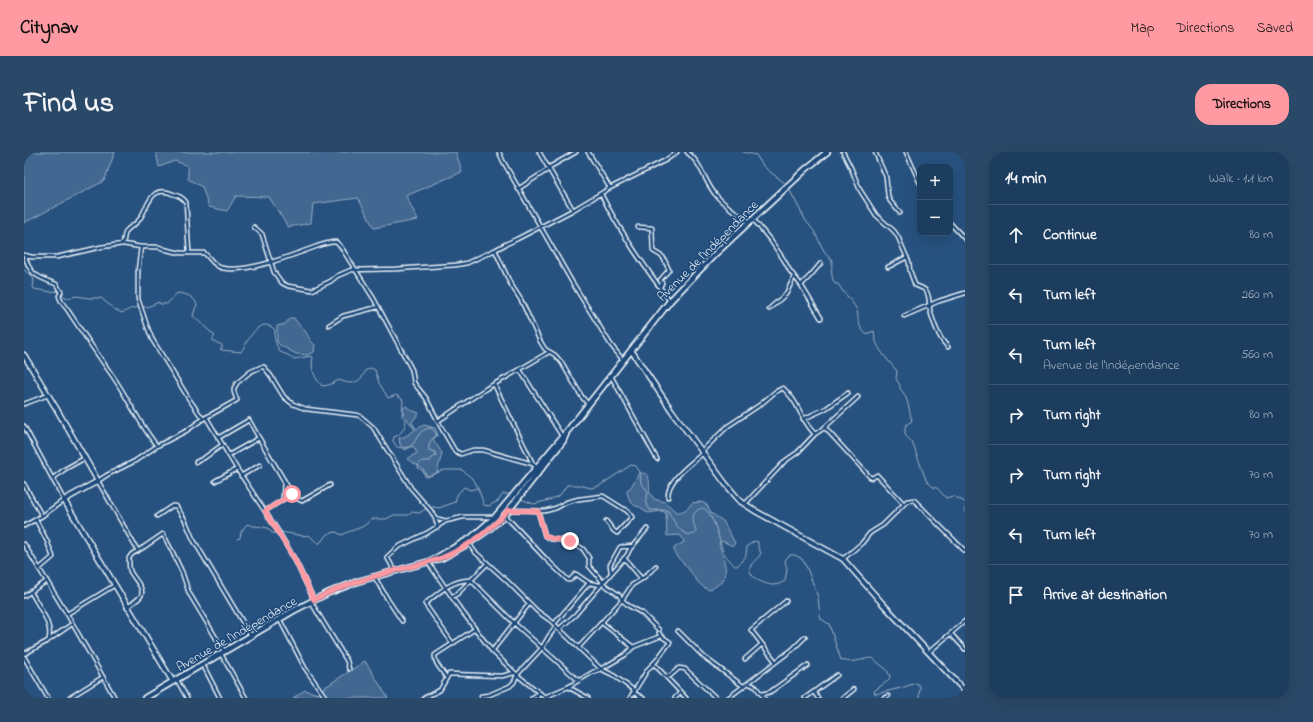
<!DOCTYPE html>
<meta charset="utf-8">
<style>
body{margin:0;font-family:"Indie Flower",sans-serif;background:#2a4868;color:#f1f3f6}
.controls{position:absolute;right:12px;top:12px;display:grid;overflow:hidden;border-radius:8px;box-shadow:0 4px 16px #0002}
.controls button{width:36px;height:36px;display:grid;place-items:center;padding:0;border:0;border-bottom:1px solid #3b5674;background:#1d3d5f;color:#f1f3f6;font:20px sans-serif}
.stop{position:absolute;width:12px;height:12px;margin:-9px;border:3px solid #ff9aa2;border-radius:50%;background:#fff}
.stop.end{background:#ff9aa2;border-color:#fff;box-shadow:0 1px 4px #0008}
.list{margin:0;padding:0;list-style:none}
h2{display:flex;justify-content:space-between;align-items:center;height:52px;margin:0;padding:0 16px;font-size:17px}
h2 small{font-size:13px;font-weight:400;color:#a0aebd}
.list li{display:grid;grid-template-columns:26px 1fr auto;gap:12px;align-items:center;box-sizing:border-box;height:60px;padding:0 16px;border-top:1px solid #3b5674}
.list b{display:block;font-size:15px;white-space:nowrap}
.list p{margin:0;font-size:13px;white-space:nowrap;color:#a0aebd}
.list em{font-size:13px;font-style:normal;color:#a0aebd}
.icon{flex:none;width:22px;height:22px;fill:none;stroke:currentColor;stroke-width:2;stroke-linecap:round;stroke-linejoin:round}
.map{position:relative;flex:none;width:941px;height:546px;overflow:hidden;border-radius:16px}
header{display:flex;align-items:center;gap:24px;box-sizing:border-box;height:56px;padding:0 20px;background:#ff9aa2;color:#111}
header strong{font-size:19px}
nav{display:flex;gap:22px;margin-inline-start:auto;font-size:14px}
.intro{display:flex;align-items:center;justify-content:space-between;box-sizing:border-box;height:96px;padding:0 24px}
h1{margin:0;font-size:28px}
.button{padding:10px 18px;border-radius:16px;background:#ff9aa2;color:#111;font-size:14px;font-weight:700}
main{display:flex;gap:24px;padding:0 24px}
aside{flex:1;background:#1d3d5f;border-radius:16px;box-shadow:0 4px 16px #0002}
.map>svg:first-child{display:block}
.green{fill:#436891;stroke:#96acc4}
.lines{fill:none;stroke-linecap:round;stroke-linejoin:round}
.stream{stroke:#9db3c9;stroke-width:1}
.street-casing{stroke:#e8f1f8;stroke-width:5.5}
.secondary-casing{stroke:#e8f1f8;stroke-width:7}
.primary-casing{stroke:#e8f1f8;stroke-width:8}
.street{stroke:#1f4a7a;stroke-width:2.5}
.secondary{stroke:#1f4a7a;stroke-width:4}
.primary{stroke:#1f4a7a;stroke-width:4.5}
.route{stroke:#ff9aa2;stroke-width:5}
.labels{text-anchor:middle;stroke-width:3.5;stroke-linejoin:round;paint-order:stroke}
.street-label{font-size:13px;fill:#e8f1f8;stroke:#1f4a7a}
</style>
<header>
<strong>Citynav</strong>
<nav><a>Map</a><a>Directions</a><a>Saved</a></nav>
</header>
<div class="intro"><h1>Find us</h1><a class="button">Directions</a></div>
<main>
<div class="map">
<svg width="941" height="546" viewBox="0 0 941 546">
<rect width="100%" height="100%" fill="#27517f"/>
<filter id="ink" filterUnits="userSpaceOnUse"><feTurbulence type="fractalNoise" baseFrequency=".025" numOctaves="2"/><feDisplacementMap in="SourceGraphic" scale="8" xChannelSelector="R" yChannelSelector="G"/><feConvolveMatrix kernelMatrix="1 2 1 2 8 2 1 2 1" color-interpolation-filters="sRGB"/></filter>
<g filter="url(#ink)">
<!-- green -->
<path class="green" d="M0 0H91L80 29 0 71Z
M132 0H432L438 20 382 44 394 68 350 76 334 46 289 52 287 71 264 75 245 45 212 44 203 59 185 55 178 35 164 27V14L151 9 135 15Z
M266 166H270C273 171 277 175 281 179 285 184 285 188 291 193L290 200 283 203 272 202 256 193 253 190V174L261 172Z
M382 254 387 258 395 261 388 270 392 277 400 273 411 276 414 283 409 287 418 301 413 321 405 324 402 323 399 317 383 307 393 301 389 294 381 298 376 293 375 286 380 285 391 278 379 261V257Z
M615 321C629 320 624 333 626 341 627 343 629 345 630 347L641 350 652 360H656L663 357 668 351 676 350 680 351 683 353 687 361 699 369 711 391 709 394 698 389 695 391C697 400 706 421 699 428 696 432 690 435 686 438 675 436 669 422 662 414 657 408 649 404 650 396L660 390 658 385 655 383 643 384 642 361 638 359 624 361 616 355C608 355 603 345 603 338L607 335Z
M341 509 364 546H269L281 538 294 542 298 537Z"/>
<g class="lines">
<!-- stream -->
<path class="stream" d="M719 0 732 3 740 15 762 32
M765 37 782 69 790 79 800 99 808 108C808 117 806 123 811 132H814C819 141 827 147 832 156 835 162 833 166 835 171 836 176 839 179 842 182L850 179C850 195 864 208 873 219L872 227 876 233V237C884 243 885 259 888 269L883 272 881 275V283L888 290 902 328 909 335 913 336 922 346 929 344 941 350
M0 118 9 125 10 131 9 134 10 137 27 140 32 139 39 144 44 146 53 144 65 146H77L90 157 98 161 106 157 115 155
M118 155H123L135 150 136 152H143L153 141C162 142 170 144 173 153L171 157 169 164 191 184 189 186V189L198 193V196L196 197 197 198 217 200C224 189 235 162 251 178 249 186 252 193 256 200L264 203 269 207 288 204 289 206C286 217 291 226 298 234L305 233 315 228C329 234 336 231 342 218L347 216 351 218 355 231 364 246 372 243 379 248 378 264 382 268C382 275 376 284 370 285L369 289 373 295C396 301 388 277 407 276L412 281V284C407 287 404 292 405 298L411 300 412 304 409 305 406 309H398L394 313V316L399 319 401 324 403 325 420 318H438L450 328 454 336 459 350 460 353 465 354 474 349 479 342H487
M496 347 510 352 525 348 536 343 543 333H555L567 336 575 334 607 313 612 314 616 320 617 331 623 338 624 341 621 350 626 358H641L644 359C650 369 659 389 672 381 672 375 668 370 669 365 669 363 672 359 674 358 687 347 696 392 699 399 702 405 706 409 711 414H713C722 405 722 406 723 394L731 389 734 390V395L737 401C735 407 727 410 726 416 724 425 741 433 749 433 753 433 758 431 761 429L763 417 761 409 762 407 766 403H771L778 407 783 416 794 445 796 464 797 467 805 472 817 508C831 512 835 507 848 506L862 517 866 524 865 528 850 539 851 542 877 536 892 531 896 534 895 546
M405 356 409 355 415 356 431 350 433 343 440 335 446 338 454 336
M941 356V360
M257 380 280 384 285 383 293 391H296L303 382 312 380 318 383C330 376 339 378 347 367H362L370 363H385L388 360 395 361 402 357
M213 387 216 386 217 380 223 372C229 375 237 374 244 376L248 381 254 382"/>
<defs>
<path id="street" d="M475 0 479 9 548 130 587 193 599 208
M515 0 549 58
M564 0 586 36
M663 0C679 13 679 27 691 42 699 53 714 61 725 70
M819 0 827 16 836 38 852 63 870 79 874 85 885 110 886 119 891 133C895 135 900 136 902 139 906 144 905 152 906 158 909 169 915 187 924 195
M851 0 862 25 864 44 866 49 876 61
M882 0 896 31
M524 16 552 0
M494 37 525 17
M577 42C596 80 620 114 646 149
M729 67 747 89 760 108 766 119 777 133 797 166
M926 71 941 87
M230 75 238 82 250 120 258 131 264 134 288 138 307 129 313 124 327 118 372 117 432 113 443 111 471 98 482 92 493 87 549 58 586 36 642 8 653 0
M614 75 628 76 629 99 639 105 645 118 636 128 638 131 636 135
M99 92C100 88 100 81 103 78 107 74 112 72 115 68 125 54 126 32 149 42 155 44 158 45 162 50L165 101
M117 95 114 119V147L123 174 128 187 165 247 179 267
M471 98 486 131 497 148 516 189 521 197 531 203 538 211 558 245 564 252
M0 103 8 105H33L77 95 99 92 117 95H135L143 98 157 101H180C186 105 189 114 198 116 221 121 261 106 283 98 292 95 302 90 312 90L317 95 350 147 388 218 390 231 402 246 417 275 431 299 437 302 449 298H459L509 312
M1 103C5 123 14 125 32 132L37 140 35 144C37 151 39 152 43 157 58 180 74 203 90 226 105 248 116 273 133 294
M864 115 883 105
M777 133 787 123 797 111
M745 157 762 142 770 125
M880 164 915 149 941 141
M305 173 319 164 354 155
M496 218 538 284
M587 224 633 307
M470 232 509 312 512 315
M0 252 24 243
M182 265 213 317 254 379 271 408 290 448
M779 267 801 257 824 241
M414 269 463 236 483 225 525 200
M0 274 40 348 18 364 0 374
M800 276 834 245
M194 286 225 268 235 286 205 303
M235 286 268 342
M678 299 704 274 737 252 751 240 759 236C763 240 767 244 770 249 777 260 781 273 791 282L800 276 802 277 846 325 848 326 853 323 880 352
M172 310 180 306 198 293
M217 324 236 313
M28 327 41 317 61 306
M191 329 213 317
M0 332 18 364
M644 345C643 328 667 312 679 301
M259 347 260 328
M721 352 761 309 774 300 791 282
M485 358 521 359 532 356 543 350 555 347 579 344 603 359 608 365 593 381 590 379 582 369
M241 359 268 342 272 346 278 349 306 333
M514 359 521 384 527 387 546 389 550 391 559 397 565 406V414L579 430
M133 364 148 354H152L161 368 169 387 227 484
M480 364 487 370 521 406 544 428H546L552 422 565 431 576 433
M411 366 422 369
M12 368 23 389 29 405 15 417
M445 391 450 399 483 429 513 459 527 469 577 517 589 523 611 539
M0 392 43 462 91 546
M114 399 74 329 83 323 111 309 133 294 162 279 179 267 213 248 210 240V236L213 231 226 220 237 215H240L247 224 260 245 269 252 282 257 333 263 336 264 349 275 387 336 407 359 411 366 414 375
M600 406 618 427
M819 407 838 391 846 381 859 373 883 349 890 348 941 399
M404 410 434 454 468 499 493 523 522 546
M372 418 369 416 363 405 374 395 403 381 422 369 439 365H471
M587 420 586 413 596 395 609 394
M350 424 364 448 378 469
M578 431 595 443 598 448 605 454 618 461 635 478
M7 440C13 452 29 473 25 486
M0 444 23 429
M428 445 433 442 447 428 490 471 554 528
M287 450 323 509 325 517
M103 456C107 451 113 449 116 445 123 438 109 426 106 419 105 415 105 411 105 406L108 402 120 395 139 382 148 399 158 420 165 441 200 499
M43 462 91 433
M256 468 281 516 302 546
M577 470 609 495
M530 472 565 431
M535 477 551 463 603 403 606 397 623 377
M654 479 680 505 719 534
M927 482 941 497
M429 492 401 452C414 441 429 427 447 428L463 412
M555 495 598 448 608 433 618 427 632 414
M468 499 505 452
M905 500 941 469
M0 502 22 490 48 472
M197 502 222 546
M0 505 24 546
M721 507 738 492
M752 510 727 478 762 449
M630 512 662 546
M179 513 196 546
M422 525C418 518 410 512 411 503L451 477
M642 525 646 524 655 516 661 517 692 546
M153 528 163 546
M724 531 732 535 740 546
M544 535 564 546
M790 540 794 546
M610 541 619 546
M738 542 746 540 784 513
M457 544 465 543 486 534 490 530 493 523 518 496 525 484 532 475
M521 545 544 535 569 520 577 517 601 503 609 495 637 484
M45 546 79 525
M400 546 416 538 425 522 478 524 490 521
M508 546 512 543
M513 546 514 540
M606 546 624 517 632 509 646 490 637 484 635 481
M651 546 656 541
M704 546 769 497 781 485
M781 546 813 523
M819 546 830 537
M860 546 864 544"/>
<path id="secondary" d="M607 198 648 259 701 331 716 349 733 360 819 407 858 451 941 539
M0 203 32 256 74 329 40 348 149 530"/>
<path id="primary" d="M407 409 447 386 471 365 545 277 646 149 692 101 782 17 803 0
M121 546 269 459 304 441 335 429 418 406 445 391 464 378 480 364 539 289 542 282"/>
</defs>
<!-- street casing -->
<use href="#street" class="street-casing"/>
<!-- secondary casing -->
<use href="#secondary" class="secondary-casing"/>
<!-- primary casing -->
<use href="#primary" class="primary-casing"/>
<!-- street -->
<use href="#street" class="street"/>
<!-- secondary -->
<use href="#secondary" class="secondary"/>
<!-- primary -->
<use href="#primary" class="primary"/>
</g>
</g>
<g class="lines" filter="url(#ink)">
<!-- route -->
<path class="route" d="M268 342 241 359 271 408 290 448C316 434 344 426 373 418 388 414 404 411 417 406 442 396 467 378 484 358L514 359 521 384 530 387 546 389"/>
</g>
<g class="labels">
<!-- street labels -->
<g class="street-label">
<text transform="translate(683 98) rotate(-45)" y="5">Avenue de l'Indépendance</text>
<text transform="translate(212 481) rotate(-30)" y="5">Avenue de l'Indépendance</text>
</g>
</g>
</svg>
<div class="controls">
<button>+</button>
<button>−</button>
</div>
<div class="stop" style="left:268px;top:342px"></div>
<div class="stop end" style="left:546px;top:389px"></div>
</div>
<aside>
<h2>14 min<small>Walk · 1.1 km</small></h2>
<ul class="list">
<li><svg class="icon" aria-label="ahead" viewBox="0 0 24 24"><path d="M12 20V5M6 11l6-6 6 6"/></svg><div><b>Continue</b></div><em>80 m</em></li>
<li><svg class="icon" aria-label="left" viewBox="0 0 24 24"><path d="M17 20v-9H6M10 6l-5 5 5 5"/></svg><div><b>Turn left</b></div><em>260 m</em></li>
<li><svg class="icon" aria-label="left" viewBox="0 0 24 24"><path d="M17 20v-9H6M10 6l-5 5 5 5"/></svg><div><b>Turn left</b><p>Avenue de l'Indépendance</p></div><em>560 m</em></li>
<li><svg class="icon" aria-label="right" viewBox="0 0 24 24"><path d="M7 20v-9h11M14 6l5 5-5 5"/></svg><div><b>Turn right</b></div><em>80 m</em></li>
<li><svg class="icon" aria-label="right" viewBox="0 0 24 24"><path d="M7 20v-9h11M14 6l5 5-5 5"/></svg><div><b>Turn right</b></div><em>70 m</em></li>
<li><svg class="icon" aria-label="left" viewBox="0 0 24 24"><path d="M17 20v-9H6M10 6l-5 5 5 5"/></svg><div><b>Turn left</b></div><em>70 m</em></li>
<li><svg class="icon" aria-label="arrive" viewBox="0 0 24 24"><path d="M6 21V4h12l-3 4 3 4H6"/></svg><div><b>Arrive at destination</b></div></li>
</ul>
</aside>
</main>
